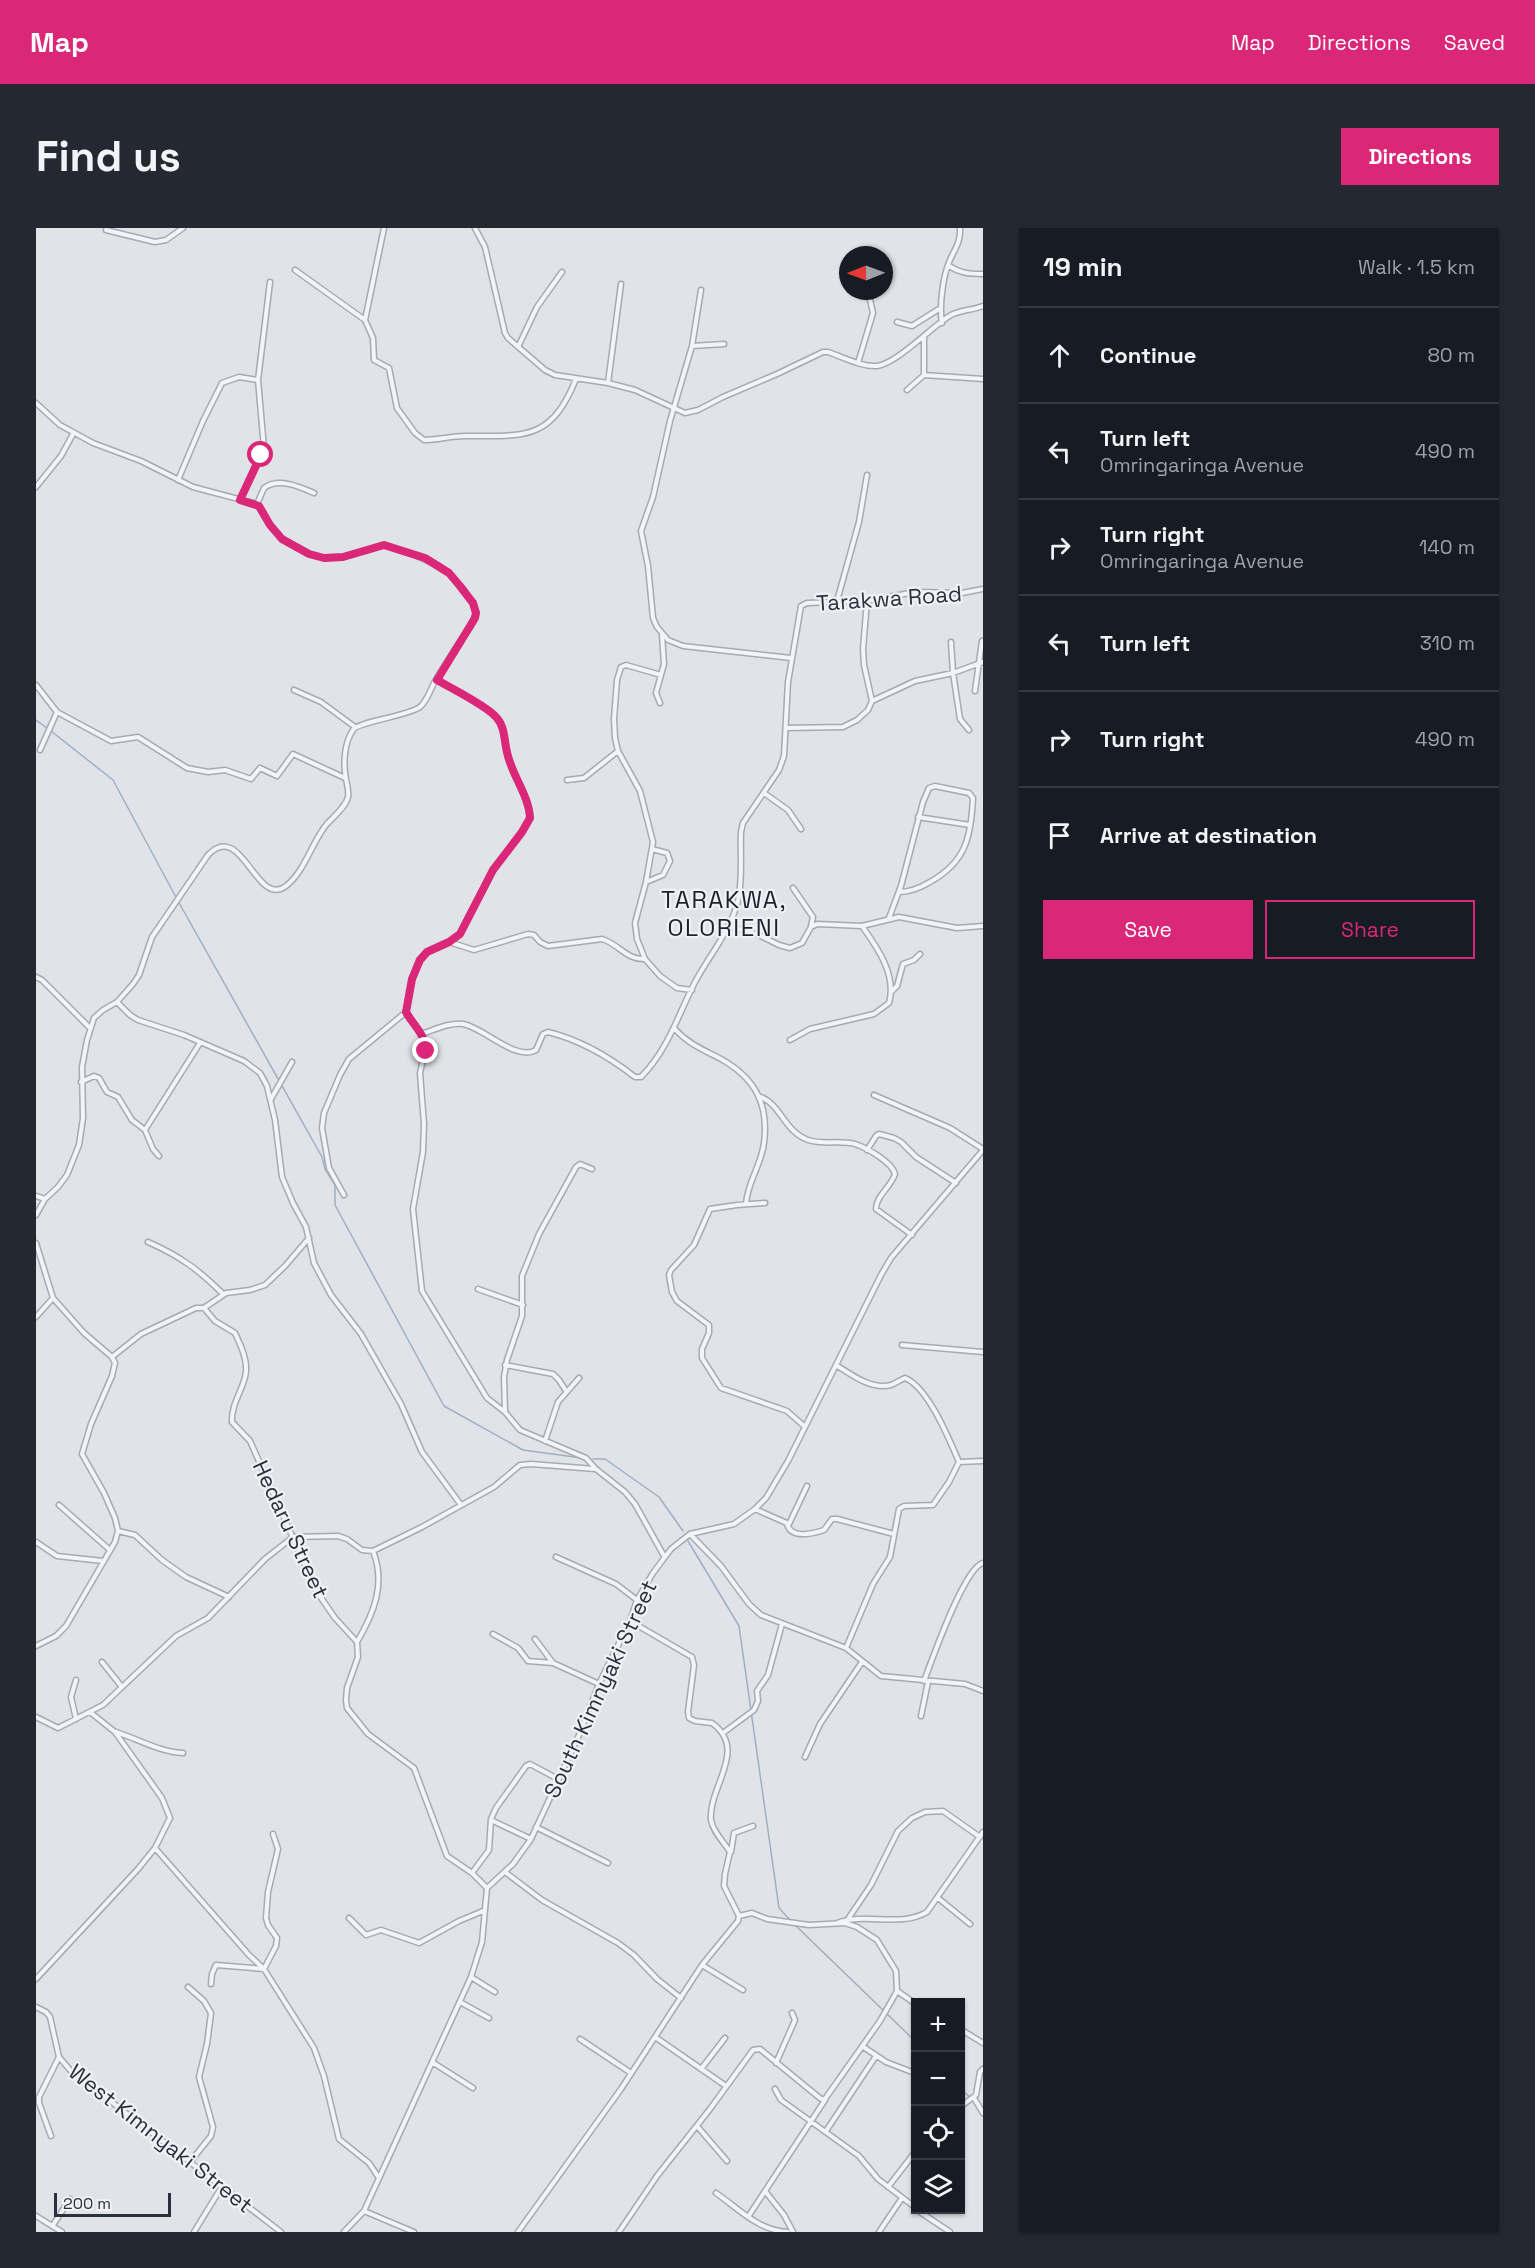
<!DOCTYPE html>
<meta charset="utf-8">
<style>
body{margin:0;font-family:"Space Grotesk",sans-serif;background:#242831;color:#f1f3f6}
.controls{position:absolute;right:18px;bottom:18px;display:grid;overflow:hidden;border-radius:0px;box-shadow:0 2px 4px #0004}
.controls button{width:54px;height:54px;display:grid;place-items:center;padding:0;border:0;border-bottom:2px solid #363941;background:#171b24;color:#f1f3f6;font:30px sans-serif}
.compass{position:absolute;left:803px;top:18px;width:54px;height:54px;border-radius:50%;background:#171b24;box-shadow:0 2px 4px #0004;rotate:269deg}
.scale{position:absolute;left:18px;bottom:15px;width:117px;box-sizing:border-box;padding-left:6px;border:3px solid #2a303e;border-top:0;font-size:16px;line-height:21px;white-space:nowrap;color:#2a303e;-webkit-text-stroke:4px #f0f2f6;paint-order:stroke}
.stop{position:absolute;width:18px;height:18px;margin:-14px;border:4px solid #db2777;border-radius:50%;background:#fff}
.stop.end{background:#db2777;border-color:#fff;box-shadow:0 2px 6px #0008}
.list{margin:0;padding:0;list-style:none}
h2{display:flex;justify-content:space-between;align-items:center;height:78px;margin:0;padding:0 24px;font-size:26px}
h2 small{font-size:20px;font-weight:400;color:#9ea1a6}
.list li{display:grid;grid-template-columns:39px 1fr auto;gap:18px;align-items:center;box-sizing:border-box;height:96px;padding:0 24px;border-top:2px solid #363941}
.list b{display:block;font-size:22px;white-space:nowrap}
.list p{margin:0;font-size:20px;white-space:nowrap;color:#9ea1a6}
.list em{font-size:20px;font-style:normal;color:#9ea1a6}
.actions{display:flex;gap:12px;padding:18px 24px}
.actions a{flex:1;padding:14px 0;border:2px solid #db2777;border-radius:0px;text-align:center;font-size:21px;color:#db2777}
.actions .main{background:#db2777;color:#fff}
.icon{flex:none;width:33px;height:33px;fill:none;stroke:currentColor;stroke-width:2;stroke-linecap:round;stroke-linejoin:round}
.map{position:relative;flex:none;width:947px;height:2004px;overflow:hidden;border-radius:0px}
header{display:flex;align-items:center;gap:36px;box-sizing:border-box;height:84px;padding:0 30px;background:#db2777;color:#fff}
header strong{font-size:28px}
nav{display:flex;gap:33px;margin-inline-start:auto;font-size:21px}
.intro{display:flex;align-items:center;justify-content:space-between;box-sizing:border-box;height:144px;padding:0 36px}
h1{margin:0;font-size:42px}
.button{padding:15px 27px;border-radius:0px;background:#db2777;color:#fff;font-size:21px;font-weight:700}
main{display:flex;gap:36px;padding:0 36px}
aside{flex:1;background:#171b24;border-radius:0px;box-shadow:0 2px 4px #0004}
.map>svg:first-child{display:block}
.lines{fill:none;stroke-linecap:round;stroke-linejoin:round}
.stream{stroke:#9eafc5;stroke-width:1.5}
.street-casing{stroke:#a6aab2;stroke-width:7}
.street{stroke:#f3f4f7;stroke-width:4}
.route{stroke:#db2777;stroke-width:8}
.labels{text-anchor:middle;stroke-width:4.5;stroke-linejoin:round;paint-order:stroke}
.street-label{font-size:22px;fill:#2a303e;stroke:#f0f2f6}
.neighbourhood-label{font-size:24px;letter-spacing:1.5px;fill:#1c222f;stroke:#f0f2f6}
</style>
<header>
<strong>Map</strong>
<nav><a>Map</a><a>Directions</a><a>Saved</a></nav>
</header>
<div class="intro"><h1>Find us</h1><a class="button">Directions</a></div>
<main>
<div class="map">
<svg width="947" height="2004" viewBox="0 0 947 2004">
<rect width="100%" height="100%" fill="#e0e3e8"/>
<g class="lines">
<!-- stream -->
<path class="stream" d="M0 492 11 500
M15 503 77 552 142 673 286 929 289 941 299 957V977L408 1178 487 1222 546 1230
M557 1231H569L623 1269 647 1303
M652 1313 703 1398 743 1680 754 1692
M758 1696 880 1814
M924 1860 939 1874"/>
<defs>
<path id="street" d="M439 0 449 19 469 105 472 110 487 123 509 142 519 147 572 155 599 162 649 185 662 182 687 169 741 146 787 124H792C807 129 825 139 841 138 862 135 896 98 915 87 924 82 937 82 947 78
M70 2 119 14 130 12 147 0
M913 38C924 45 932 46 947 46
M259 42 329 92 337 110 338 132 353 140 361 180 379 205 388 212C402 212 415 208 429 208 489 208 515 213 540 151
M665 62 656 118 634 193 617 269 605 303 612 338 617 390 621 399 632 412 647 418 755 430
M329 92 348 0
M861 94 876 98 903 81
M906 95C903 78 907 47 914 32 919 21 925 13 924 0
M656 118 688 116
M482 119 501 79 526 44
M822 135 837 85 832 63
M888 147 947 151
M572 155 585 56
M871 162 888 147V109
M0 175 24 197 57 215 105 233 157 259 221 276 234 297 246 311 273 326 288 330 307 329 348 317 379 327 403 338 413 345 437 375 440 385 435 398C422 416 409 436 398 455 394 463 391 473 384 479 372 488 321 494 317 502 308 515 307 536 310 551 311 556 313 563 312 569 310 579 297 589 290 597 275 616 269 643 250 658 220 681 206 591 172 627L116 709 103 747 97 756 81 774 67 782 58 790 51 812 46 839 47 890 43 917 31 947 22 959 9 971 0 987
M142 252 167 193 186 155 203 149 222 152
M0 259 25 228 37 206
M204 272 228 220 222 152 234 54
M221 276 228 260C243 249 264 259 278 265
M801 373 823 294 831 247
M915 414 917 445 924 491 933 502
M625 447 590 437 585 439 581 452 578 491 579 510 582 523 604 563 617 614 610 654 599 695 601 711 609 731 624 748 641 760 656 762
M401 452C415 460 451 478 460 489 470 500 468 515 472 529 477 549 493 569 494 590L486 604 457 642 424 706 413 714 391 724 383 732 376 751 370 784 385 806 390 818 384 845 388 896 387 924 377 981 386 1063 451 1170 469 1184 484 1202 550 1230 560 1241 589 1264 599 1276 628 1328
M0 457 21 484 75 513 102 509 151 540 172 544 189 542 215 551 224 540 241 548 257 526 309 550
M258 462 285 474 319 499
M939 463 946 413
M836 473 879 453 917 445 947 434
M624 475 620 465 628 436 626 407
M750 500 807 499 821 492 832 482 836 473 828 437 827 421 831 373
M4 522 21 484
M531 552 548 550 582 523
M728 565 752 582 765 601
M882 589 934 597
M610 654 627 647 634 633 631 625 616 621
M757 660 777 689 775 698
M853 690 865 658 887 574 893 560 899 558 933 565 937 570C935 609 930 634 894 654 884 660 875 664 863 664
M693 698 723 707 743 717 754 720 766 715 775 699 781 696 826 698 863 689 921 700 947 698
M413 714 438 722 492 706 498 707 504 714 512 718 566 711C583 716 590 732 609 731
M0 749 6 752 54 800
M855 764 861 758 867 736 878 732 884 726
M81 774 94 787 102 792 148 807 208 833 224 845 231 858 239 892 246 949 257 975 270 999 278 1035 295 1067 325 1106 365 1176 386 1224 425 1277
M639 801C652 816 668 822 685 831 719 850 733 876 728 915 725 938 711 955 710 976
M385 806C398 802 414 794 427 796 447 799 480 834 500 822L507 806 512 804C545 812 572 828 599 849H605C632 822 642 787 659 754 674 726 694 704 702 673 707 651 704 627 705 604L707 595 743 542 748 528 752 454 765 378 771 375 831 373 879 364 926 365 947 361
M754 812 774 801 838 786 853 775C861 747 841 719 826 698
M45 854 58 848 63 850 71 864 82 869 96 892 109 902 117 921 123 928
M838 867 914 900 947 921
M725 869C745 877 748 903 772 912 788 917 804 912 819 916 831 920 856 934 859 946 855 959 840 968 840 981L876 1007
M235 871 256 834
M109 902 164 815
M831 922 840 908 843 906 858 910 865 914 880 929 920 955
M308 967 293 940 286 900 288 885 304 847 313 831 370 784
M0 968 9 971
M729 975 701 977 674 981 658 1017 635 1042 633 1047 636 1064 641 1073 673 1097V1105L666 1121V1130L685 1160 751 1183 768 1198
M112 1014C144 1028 163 1042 187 1066
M0 1015 17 1070 48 1105 76 1129 79 1135 76 1148 55 1196 46 1226 68 1265 79 1290 82 1303 79 1314 30 1398 20 1408 0 1418
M442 1061 487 1077
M168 1080 190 1065 214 1062 229 1057 249 1038 273 1010
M0 1089 17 1070
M866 1117 947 1124
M76 1129 105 1106 160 1080H168L179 1093 199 1105C204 1116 211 1130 210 1143 209 1160 195 1174 196 1194L214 1213 281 1364 299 1390 321 1414 322 1429 311 1460 310 1472 311 1480 332 1506 378 1540 411 1628 436 1645 451 1660
M469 1137 517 1146 523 1152 530 1163
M800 1137C816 1147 835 1162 855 1157 860 1155 864 1152 869 1150 892 1159 913 1211 923 1234L913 1254 897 1277 868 1278 863 1281 854 1329 837 1356 810 1420
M469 1183 468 1149 471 1132 486 1088V1048L503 1006 540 939 544 936 556 941
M509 1213 522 1174 543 1150
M923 1234 947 1233
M23 1277 74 1322
M719 1281 753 1296 771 1258
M751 1296C755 1311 776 1306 788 1302L796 1291H801L858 1306
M82 1303 99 1307 126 1332 150 1349 193 1369
M654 1306 685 1338 713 1376 725 1387 810 1420 845 1448 929 1456 947 1463
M0 1314 21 1328 67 1333
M520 1329 580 1356 601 1372
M457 1406 482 1420 492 1433 517 1435
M499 1411 517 1435 563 1456
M321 1414C338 1385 350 1356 337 1323
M66 1434 86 1459
M888 1453C896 1432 928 1340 947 1335
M885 1488 892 1454
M0 1489 22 1500 67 1477 140 1408 172 1390 229 1331 257 1309 302 1308 311 1311 326 1322 337 1323 386 1299 458 1259 484 1237 495 1236 559 1241
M40 1491 35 1469 40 1452
M80 1504C102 1511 124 1524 147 1525
M687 1505 718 1482 722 1473 721 1463 732 1447 746 1396
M769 1529 784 1496 826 1434
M455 1592 495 1611
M500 1599 572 1635
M119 1620 213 1727 228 1741 278 1820 288 1848 303 1911 333 1935 343 1950
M695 1624 698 1605 717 1598
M469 1644 506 1672 582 1715 598 1727 621 1751 645 1770
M436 1645 453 1622 455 1591 460 1580 490 1538 494 1536 522 1551
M902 1670 934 1696
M313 1690 330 1707 345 1702 383 1715 423 1693 447 1683
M812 1691 835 1657 862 1603 876 1590 889 1584 907 1583 944 1609
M801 1695C829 1684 864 1700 891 1684L947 1604
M666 1737 707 1762
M435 1749 459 1764
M0 1751 102 1641 119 1620 134 1590 126 1570 79 1504 54 1484
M175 1756 176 1746 180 1737 228 1741 240 1718 241 1710 232 1697 230 1690 232 1664 242 1621 237 1606
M152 1759 168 1773 175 1785 171 1816 163 1849 177 1899 175 1908 154 1934
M861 1763 880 1776
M424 1774 453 1790
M0 1779 10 1784 14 1789 23 1829 34 1842 245 2004
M924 1801 947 1815
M619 1809 690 1858
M544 1811 595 1845
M826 1818 850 1834 876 1844
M396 1834 437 1860
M740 1835 759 1792 756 1785
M665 1841 689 1810
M739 1861 745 1872 823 1928 842 1951 880 1980
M938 1870 947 1885
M924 1879 940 1867 944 1844 947 1841
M661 1898 691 1933
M790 1903 840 1828
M15 1908 3 1875V1869L23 1829
M852 1959 880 1923
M729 1963 748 1987 757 2004
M680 1965C703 1981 723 2003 752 2004
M881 1982 914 2004
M328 1983 378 2004
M0 1988 26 2004
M712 1989 789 1872
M17 1997 34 1971
M158 2004 185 1960
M308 2004 328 1983 435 1749 446 1714 451 1660 477 1636 495 1611 543 1507 563 1456 594 1393 601 1372 617 1345 635 1321 654 1306 698 1296 719 1281 730 1270 752 1233 845 1047 855 1030 947 922
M482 2004 585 1861 666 1737 702 1693 703 1688 688 1658 689 1646 694 1624C688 1614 677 1604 675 1592 672 1559 713 1522 676 1495L659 1493 653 1490 652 1484 658 1437 656 1429 594 1393
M583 2004 621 1948 674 1881 717 1822 724 1821 785 1871H789L844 1793 856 1772 861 1763 860 1743 841 1712 821 1699 809 1695 773 1697 731 1691 716 1685 703 1688
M843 2004 866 1970"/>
</defs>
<!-- street casing -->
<use href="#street" class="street-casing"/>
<!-- street -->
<use href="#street" class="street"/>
</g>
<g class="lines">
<!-- route -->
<path class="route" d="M225 227 204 272 223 278 234 297 246 311 273 326 288 330 307 329 348 317 389 330 413 345 424 358 437 375 440 385 439 390 401 452C415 460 451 478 460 489 469 498 468 512 471 524 475 546 493 567 494 590L486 604 457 642 424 706 413 714 391 724 384 732 376 751 370 784C377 797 390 807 390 823"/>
</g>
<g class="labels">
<!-- street labels -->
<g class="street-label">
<text transform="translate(853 370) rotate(-4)" y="8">Tarakwa Road</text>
<text transform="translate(255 1301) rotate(65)" y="8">Hedaru Street</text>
<text transform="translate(564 1461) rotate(-65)" y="8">South Kimnyaki Street</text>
<text transform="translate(125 1910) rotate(38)" y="8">West Kimnyaki Street</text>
</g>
<!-- neighbourhood labels -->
<g class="neighbourhood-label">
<text x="688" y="680">TARAKWA,<tspan x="688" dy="28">OLORIENI</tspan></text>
</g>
</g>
</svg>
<div class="controls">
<button>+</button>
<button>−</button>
<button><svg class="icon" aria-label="locate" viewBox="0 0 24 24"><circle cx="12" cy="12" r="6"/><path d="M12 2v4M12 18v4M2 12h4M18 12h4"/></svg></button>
<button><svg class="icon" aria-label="layers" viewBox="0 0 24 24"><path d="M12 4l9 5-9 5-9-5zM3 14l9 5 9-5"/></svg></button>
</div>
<svg class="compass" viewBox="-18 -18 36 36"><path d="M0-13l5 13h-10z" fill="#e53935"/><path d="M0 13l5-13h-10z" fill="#9ea1a6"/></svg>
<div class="scale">200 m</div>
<div class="stop" style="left:225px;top:227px"></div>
<div class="stop end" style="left:390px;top:823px"></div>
</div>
<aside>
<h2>19 min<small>Walk · 1.5 km</small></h2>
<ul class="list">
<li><svg class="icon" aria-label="ahead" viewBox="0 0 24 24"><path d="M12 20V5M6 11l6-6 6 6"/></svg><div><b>Continue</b></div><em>80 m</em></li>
<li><svg class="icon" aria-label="left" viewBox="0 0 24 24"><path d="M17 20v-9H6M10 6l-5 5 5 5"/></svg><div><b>Turn left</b><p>Omringaringa Avenue</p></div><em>490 m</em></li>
<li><svg class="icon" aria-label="right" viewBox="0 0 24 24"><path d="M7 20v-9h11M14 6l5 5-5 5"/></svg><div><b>Turn right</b><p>Omringaringa Avenue</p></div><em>140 m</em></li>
<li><svg class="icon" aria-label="left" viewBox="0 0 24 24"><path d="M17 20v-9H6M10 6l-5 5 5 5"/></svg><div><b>Turn left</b></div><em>310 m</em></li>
<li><svg class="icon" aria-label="right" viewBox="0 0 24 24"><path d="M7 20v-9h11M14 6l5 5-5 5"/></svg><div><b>Turn right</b></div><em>490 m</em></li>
<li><svg class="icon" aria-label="arrive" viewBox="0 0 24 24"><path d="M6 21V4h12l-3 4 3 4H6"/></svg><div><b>Arrive at destination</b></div></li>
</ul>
<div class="actions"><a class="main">Save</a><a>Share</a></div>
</aside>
</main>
